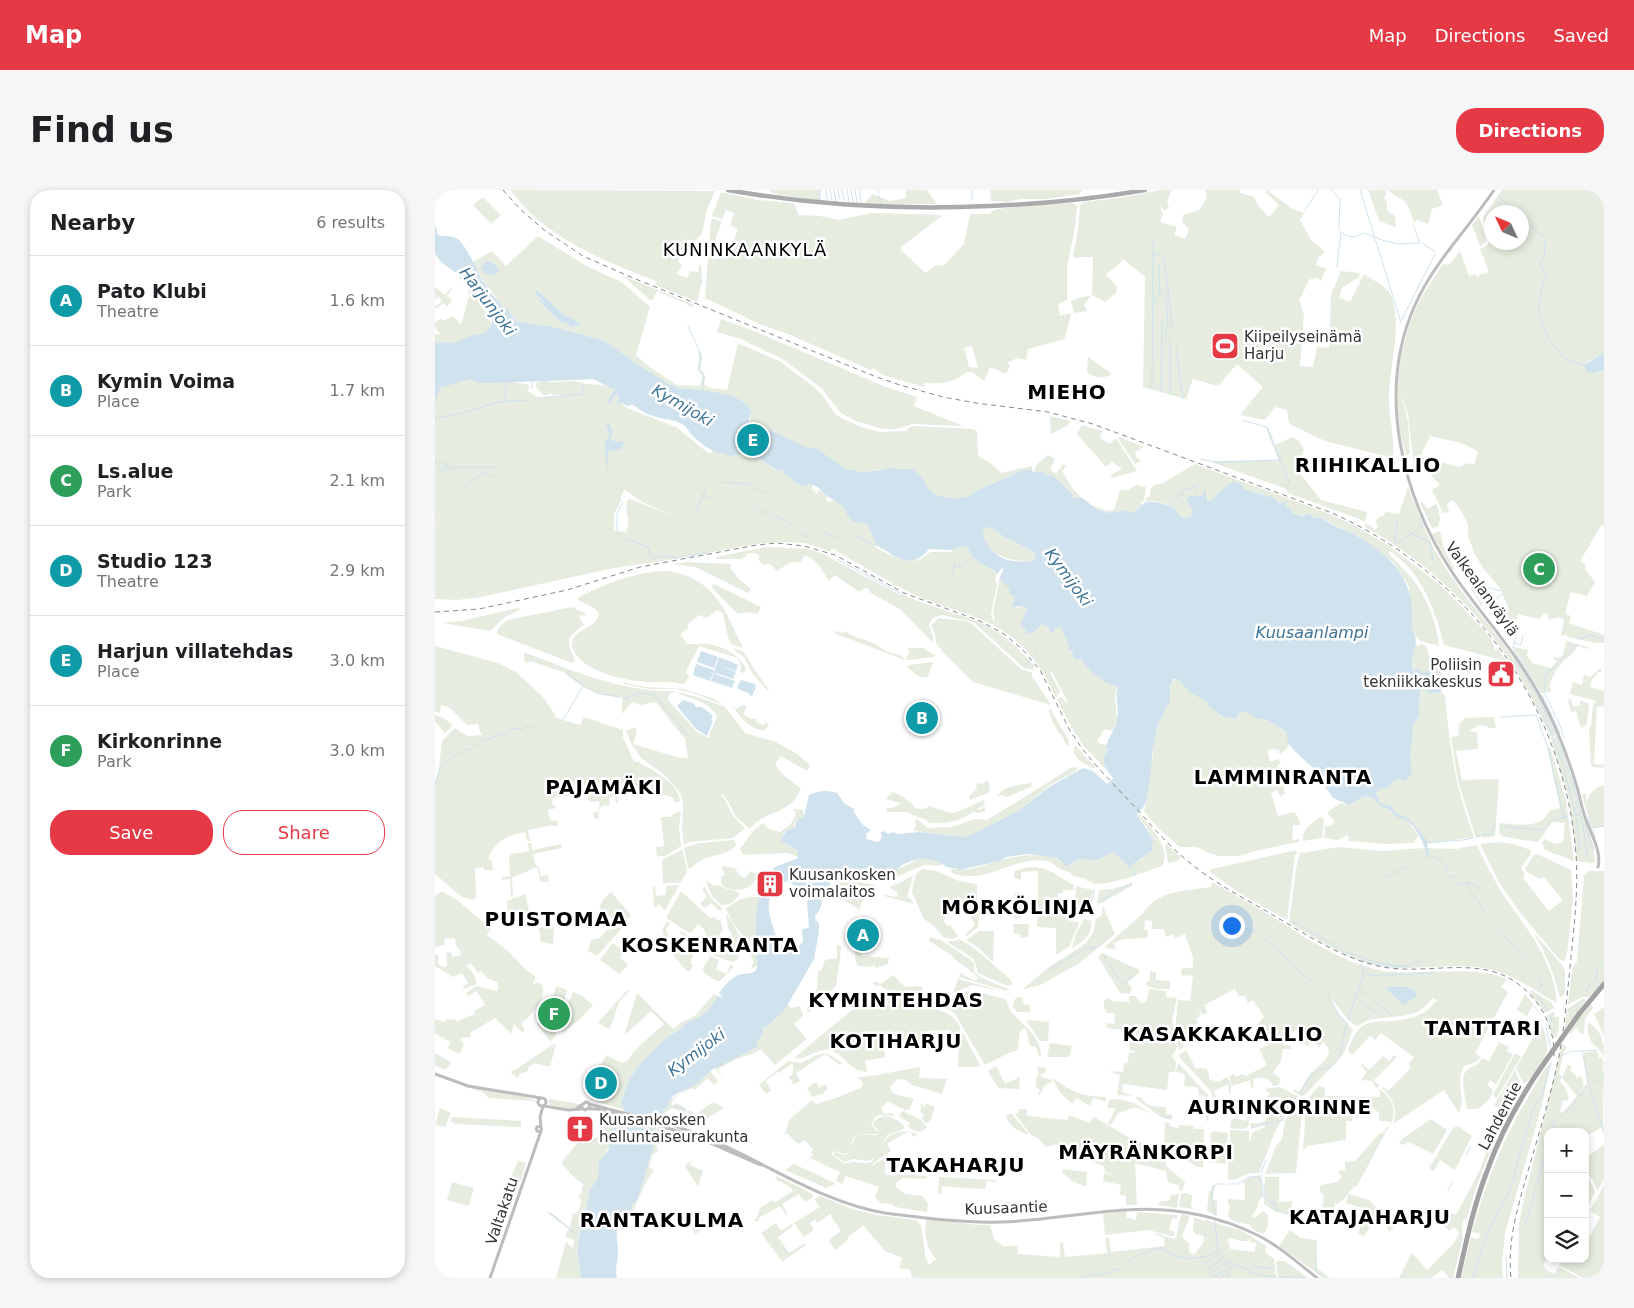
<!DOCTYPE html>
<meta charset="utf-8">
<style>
body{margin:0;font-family:"DejaVu Sans",sans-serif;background:#f6f6f6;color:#202124}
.controls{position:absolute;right:15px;bottom:15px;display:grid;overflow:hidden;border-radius:10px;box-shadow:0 2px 8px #0003}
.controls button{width:45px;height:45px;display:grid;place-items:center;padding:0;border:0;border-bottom:1px solid #e0e0e0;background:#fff;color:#202124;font:25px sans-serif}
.compass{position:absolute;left:1049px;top:15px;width:45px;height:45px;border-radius:50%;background:#fff;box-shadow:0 2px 8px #0003;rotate:314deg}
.you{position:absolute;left:796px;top:735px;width:18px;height:18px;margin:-12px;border:4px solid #fff;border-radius:50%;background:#1a73e8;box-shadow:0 0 0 8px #1a73e833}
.badge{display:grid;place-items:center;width:32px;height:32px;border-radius:50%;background:#e63946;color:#fff;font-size:16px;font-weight:700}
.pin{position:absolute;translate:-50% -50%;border:2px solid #fff;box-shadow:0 1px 5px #0006}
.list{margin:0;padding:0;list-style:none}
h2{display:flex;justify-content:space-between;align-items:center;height:65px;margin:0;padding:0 20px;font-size:21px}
h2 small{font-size:16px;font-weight:400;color:#757577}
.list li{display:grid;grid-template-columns:32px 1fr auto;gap:15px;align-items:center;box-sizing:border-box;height:90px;padding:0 20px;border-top:1px solid #e0e0e0}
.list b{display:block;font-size:19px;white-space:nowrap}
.list p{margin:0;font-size:16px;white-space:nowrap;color:#757577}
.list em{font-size:16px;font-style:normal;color:#757577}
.actions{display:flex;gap:10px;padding:15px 20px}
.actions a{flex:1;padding:11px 0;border:1px solid #e63946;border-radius:20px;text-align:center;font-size:18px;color:#e63946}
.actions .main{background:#e63946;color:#fff}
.icon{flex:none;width:28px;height:28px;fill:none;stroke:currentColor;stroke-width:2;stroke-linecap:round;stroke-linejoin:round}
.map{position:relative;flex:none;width:1169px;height:1088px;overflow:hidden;border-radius:20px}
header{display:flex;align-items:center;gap:30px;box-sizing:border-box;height:70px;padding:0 25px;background:#e63946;color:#fff}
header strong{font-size:24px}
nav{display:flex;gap:28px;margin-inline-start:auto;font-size:18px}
.intro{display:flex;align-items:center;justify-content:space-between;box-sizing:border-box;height:120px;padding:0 30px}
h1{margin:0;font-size:35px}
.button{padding:12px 22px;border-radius:20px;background:#e63946;color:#fff;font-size:18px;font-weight:700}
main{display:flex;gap:30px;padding:0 30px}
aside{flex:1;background:#fff;border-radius:20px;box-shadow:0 2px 8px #0003}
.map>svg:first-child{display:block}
.green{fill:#e6ecdf;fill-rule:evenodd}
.water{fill:#cfe2ee;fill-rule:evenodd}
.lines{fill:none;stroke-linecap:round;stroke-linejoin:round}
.stream{stroke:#cfe2ee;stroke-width:1}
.secondary{stroke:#bdbdbd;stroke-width:3}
.primary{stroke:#ababab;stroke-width:4.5}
.trunk{stroke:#a2a2a2;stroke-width:5}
.rail{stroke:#888;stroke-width:1;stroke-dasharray:5 4;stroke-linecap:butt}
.trunk-bridge{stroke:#a2a2a2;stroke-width:5}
.labels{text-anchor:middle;stroke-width:5;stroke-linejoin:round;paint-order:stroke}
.poi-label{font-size:15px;fill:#333;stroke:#fff;text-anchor:start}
.street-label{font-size:15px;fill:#333;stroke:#fff}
.water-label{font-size:16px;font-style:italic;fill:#3f7597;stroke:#fff}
.quarter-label{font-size:18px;letter-spacing:1px;fill:#000;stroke:#fff}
.district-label{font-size:20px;font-weight:bold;letter-spacing:1px;fill:#000;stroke:#fff}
</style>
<header>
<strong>Map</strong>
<nav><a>Map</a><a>Directions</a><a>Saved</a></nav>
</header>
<div class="intro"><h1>Find us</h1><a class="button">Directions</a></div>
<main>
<aside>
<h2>Nearby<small>6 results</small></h2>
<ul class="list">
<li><span class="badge" style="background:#0f9aa8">A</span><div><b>Pato Klubi</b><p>Theatre</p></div><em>1.6 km</em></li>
<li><span class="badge" style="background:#0f9aa8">B</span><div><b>Kymin Voima</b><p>Place</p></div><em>1.7 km</em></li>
<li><span class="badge" style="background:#2e9e5b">C</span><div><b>Ls.alue</b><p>Park</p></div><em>2.1 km</em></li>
<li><span class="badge" style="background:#0f9aa8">D</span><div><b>Studio 123</b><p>Theatre</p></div><em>2.9 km</em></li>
<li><span class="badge" style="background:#0f9aa8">E</span><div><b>Harjun villatehdas</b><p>Place</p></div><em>3.0 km</em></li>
<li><span class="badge" style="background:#2e9e5b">F</span><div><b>Kirkonrinne</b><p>Park</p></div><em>3.0 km</em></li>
</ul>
<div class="actions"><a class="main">Save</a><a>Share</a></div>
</aside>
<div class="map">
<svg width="1169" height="1088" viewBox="0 0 1169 1088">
<rect width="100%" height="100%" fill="#fff"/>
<!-- green -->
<path class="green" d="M75 0 280 1 272 20 267 44 259 52 251 49 246 61 252 63 249 68 245 67 243 72 247 75 244 81 241 84 252 88 255 81 263 82 264 75H266L267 91 262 112 220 95 221 91C179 75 136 58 101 28 91 20 84 10 75 0Z
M333 0H385V11L340 4Z
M471 0H492L502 14H431V11L438 4 455 11 471 8Z
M555 0H647L645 4 612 9H585L572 12 556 11Z
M726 0H737L732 12 734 17 729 21 726 16V20L728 24 725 32 742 37 739 45 750 49 754 39 747 32 748 25 764 20 772 8 770 0H805V3L819 7 824 17 834 27 844 15 830 2 832 0 858 19 869 23 865 30 876 50 890 62 884 67 881 75 891 79 886 91 883 88 875 89 864 110 869 124 865 176 878 177 882 157 894 158 896 105 906 81 925 83 924 87 907 98 904 108 915 112 929 84C936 89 949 95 954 102 969 124 955 177 954 203 953 225 960 246 958 268L890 251 854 234 852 220 840 217 830 230 805 225 828 197 802 174 783 196 758 189 751 209 708 197 710 87 688 69 682 76 671 84 682 97 681 103 670 112 657 105 649 114 652 121 639 123 636 111 643 108 657 105 658 67H644L642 69 638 66 643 40 645 15 648 12 685 8Z
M933 0H950L952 3 949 7 952 13V21L960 26 961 37 944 31Z
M952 0H1002L1008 15 997 19 993 34 982 30 979 32 971 12Z
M1067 0H1169V163L1151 173 1163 183 1169 181V337L1167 334 1145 371 1151 375 1150 379 1160 392 1152 406 1136 402 1130 424 1136 426 1134 433 1169 445V453H1161L1132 447V445L1130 444 1129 446 1126 445 1129 429 1123 427 1114 430 1112 423 1107 425V427L1104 429 1083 424 1080 435 1069 432 1074 420 1065 398 1048 378 1039 362 1033 346V334L1025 319 1018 310 1012 314 1014 322 1008 323 997 300 1005 295 991 280 979 277 973 224 966 204 973 231 975 264 971 265C956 216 962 155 985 110 992 98 1000 86 1008 74L1014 75 1025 61 1034 86 1042 84V88L1044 85 1054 82 1045 58H1048L1053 54 1054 51 1048 27ZM1056 22H1086V52H1056ZM995 246C1012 250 1030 252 1043 262L1039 275 1034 273 1024 277 985 267Z
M286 2 323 10 358 13 360 15 363 25 385 26 404 30 436 23 508 25 466 57V60L490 83 501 75 508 76 529 54 535 24H554L559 20 570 18 637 13 642 15 640 38 632 77V110L623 114 625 126 636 123 630 149 593 159 591 170 582 168 573 173 575 176 571 184 555 177 549 191 537 182H532C518 193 507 194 490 193L489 197 448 185 438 178 436 180 431 178 353 144 327 135 270 108 276 30 277 29 287 31 274 67 281 70 283 66H285L287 59 295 61 303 39 295 35 299 23 291 20 287 29 277 26ZM537 156 543 177V178L534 177 529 158Z
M48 7 66 25 56 34 38 15Z
M1044 26 1051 49 1049 54 1045 56 1037 35Z
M103 46 150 75 188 93 215 117 201 165 213 176 242 195 265 196 268 186 263 180 265 159 267 167 265 180C271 184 271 187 269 194L275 198 292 200 303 153 346 172 380 198 388 206 400 224 408 229 429 238 446 242 472 241V239L478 236 537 239 542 241 543 266 557 274 566 283 597 276V280H588L541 301C532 311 511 310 499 303 490 298 484 287 478 279H461L455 277 448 280 427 282 411 279 381 258 370 257 331 245C314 252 312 233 317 221L309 212 298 206 275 201 244 198 232 193 202 174 170 151 119 137 84 132 78 128 73 119H70L52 97 38 72 57 61 71 76ZM103 101 130 126 135 127 146 134 145 136 143 135 137 138 133 134 126 132 102 109 110 114 111 113 100 104Z
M187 85 259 115 257 117 252 115V114L222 101 218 110H215Z
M0 97 10 105 16 98 17 99 12 106 17 110 12 117 9 113 1 119 0 117 7 111 4 107 0 109Z
M33 98C42 104 58 125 56 136L50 143 19 153 13 152 0 153V145L5 144 0 136V133L6 128 8 131 18 126 26 135 34 106Z
M286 129 314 139 451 197 482 207 479 216 528 236 478 234 461 239H447L421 231 406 223 386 198 349 170 306 149 282 142Z
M653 167 677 184C669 189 659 188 652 182Z
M31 187 158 189 111 191C118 193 127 192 134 191 140 190 145 193 150 194 161 195 173 193 180 201L174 208 172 215 182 204 184 210 182 215 187 212 192 218 241 237 272 262 278 264 276 260 298 266 302 263 322 267 342 281 349 280 348 283 363 294H377V299L382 304 383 303 382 301 384 300 393 307 391 309 392 312 399 310 409 317 412 325 432 334 443 356 440 357C458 367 478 380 495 362H517V360L530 356 533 357 562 384 560 389 562 394 556 424 559 432 560 430 558 422 565 387 575 397 580 406 577 416 583 418 588 416 591 417 592 421 589 427 600 441 607 433 618 442 620 438 626 437 634 456V460L637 459 638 466C654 473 661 490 682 496L680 506 682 530 677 541 670 539 662 551 665 554 672 555 673 559 671 561 670 578 676 585 647 554 643 546 640 544 622 509 627 507 631 513 633 512 617 482 615 483 625 501 621 508C605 472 584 445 547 430 526 421 503 415 482 406 454 393 424 373 396 358V362L371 353 351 352 327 353 234 370 179 378 46 407 23 410 0 409V331L7 329 0 330V201ZM106 190 101 193V197L108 205H112L115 203 118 205H131L105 208 92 201 95 197 92 194 75 192ZM190 300 207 312 241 327 195 309 193 310C188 319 197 331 191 342L179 341V324L186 311V306Z
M615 226 636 231 632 236 616 244Z
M647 235 667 241 665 248 675 254 681 248 702 281 677 288 676 285 687 279 677 272 671 277 642 244Z
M833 237 840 255 858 247 864 251 869 260 860 277 886 310 932 322 930 332 940 340 943 336 940 331 946 326H949L950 322 964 324 973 297C985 330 998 361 1018 389 1031 408 1046 425 1060 443 1084 474 1107 508 1121 545L1115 547C1078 458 1016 384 930 337L931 334 927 330 858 305 852 302V299L779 273 778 271H844L831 238Z
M685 247 709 257 700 262 702 268 706 271 700 274 683 248Z
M613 265 620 269 615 279 621 284 628 274 631 276 627 281C631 287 634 294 638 299 645 308 667 324 679 320L685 300H693L703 294 704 296 711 297 709 311 705 312 707 314V316L702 320 694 323 690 320 675 323 663 320 655 313 638 308 616 284 614 286 607 281 599 282 601 275Z
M760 274 892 323 917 334 953 355 1005 395 1050 441 1056 449 1060 460 1063 459 1071 471 1009 455C1000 419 987 383 955 361L954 364C961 372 969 379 976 387 991 406 1002 432 1004 456L985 451 976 438 974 396 958 372 923 346 886 328H879L876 325C864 326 852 325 850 311L846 314C827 300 807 300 785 301L778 310 774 312 770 307V301L768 306H755L751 309 758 320 757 326 748 328 743 324 742 319C729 314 727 311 711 311V308L715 306V300L719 295 728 293Z
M988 312 992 319 1002 314 1005 328 1003 337 997 338 996 336 985 313Z
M552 337C560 338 563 343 569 347 580 353 592 356 601 365L600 370C583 375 546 364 548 341Z
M1005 341 1009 359 1019 378 1018 380 997 344Z
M332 357 374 359 388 364 463 404 547 433 564 443 577 453 600 476 598 480 589 478 538 432 507 425 498 428 494 434C494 440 501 446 497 452L465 419 434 402V399L430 398 424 402 400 385 394 391C387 380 383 370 370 365L365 373C357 369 349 377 342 381L335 374 328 375 324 370V365L320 363H313L307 369H281V367Z
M252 372 296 374 295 378 304 389 316 399 313 403 260 377 238 374Z
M234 381C280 389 290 420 308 458L296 454 293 447 288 423 282 420 272 428 264 425 253 434V438L245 444 252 454C259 455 265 453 272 454 288 456 304 464 311 479L309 483 305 482 306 476 303 468 264 456C260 465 254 473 251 482L254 487 249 494C244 494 239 492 234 492 226 491 219 493 211 492 189 490 158 484 143 467 140 463 136 458 137 453 139 438 163 439 164 423L159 418 143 410V408C167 394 206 380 234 381Z
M279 394 326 417 323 424 311 422 303 424 276 397Z
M137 417 151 424 150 426 146 425 144 427 149 435C130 449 131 450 140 470L137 473 62 444 63 438 72 430Z
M83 418 86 419 69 428 55 441 8 433 27 431Z
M503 428 530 431 536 433 586 479 597 483V486L616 515 538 492 508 462 501 453 500 443 496 436Z
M398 441 408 443 412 441 414 444C422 448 432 450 440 454 445 456 448 461 454 462 460 465 467 463 470 470L399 443Z
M1131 451 1153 457 1152 459 1143 456C1139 464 1131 468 1126 474 1120 481 1117 488 1114 497L1117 500 1114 502 1107 503 1078 457 1093 460 1092 465 1097 473 1116 478 1122 471 1118 469 1119 467 1124 468 1128 465Z
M981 454 983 456 986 454 991 456 994 465C1008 473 1006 481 1008 496L997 495 996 493V480L988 483 984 479 980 482 979 481 976 472Z
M0 456 63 473 81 482 108 507 122 528 145 535 149 527 188 540V547L199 572H203C219 581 242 591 245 611L240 613 238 608 230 605 214 606 213 603 201 600H196V604H191V602L182 603 183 613H181L180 606 176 607 174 609 175 615 167 616 163 621 164 628 160 629 158 623 162 622 165 615 164 611 156 612 153 610 151 599 141 601V604L117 608 118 616H121V618L113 620 115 630 123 631V637L117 635 93 640 95 651H92L90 642C73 645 62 650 54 666V670H57L58 680H49V677L40 678 41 708 38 710 27 707 0 684V591L4 578 7 551 20 538 32 546 48 545 45 542 43 534 32 535 15 518 6 515 5 523 0 522Z
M298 458 308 461 321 482 334 500H332L317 483 309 467 301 462Z
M472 458H488L501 466 498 467 475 470H471L475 461Z
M89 462C138 481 188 503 242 501L236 503 233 507 234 511 261 541 273 548 282 526C274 512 258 509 244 504V502L272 510 290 517 310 543 341 552 362 564 375 575 372 581 346 566 340 574 346 583 366 599C354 626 329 620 315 639L301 627 293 611 287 604 286 606 290 610 298 626 310 638 298 648 255 652 249 655 247 639 248 611 246 604 231 586 206 568 197 555 191 541 198 538H201L202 541 198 554 245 568H253L250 549 221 512 205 515 199 512 196 513 187 524V508L162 503 148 497 128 482 96 471 91 473 89 469Z
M497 472 498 473 492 488 483 486 472 477 474 475Z
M1168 472 1166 482H1163L1161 486 1157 489 1155 497 1169 501V516L1162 517 1159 574 1169 575 1168 578 1158 577 1156 575 1154 538 1156 536 1158 515 1162 511 1135 504 1138 492 1147 495 1149 485 1155 487 1166 478Z
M742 488C751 496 757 502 767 508 783 518 776 526 800 529L806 522H814L821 528 834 531 852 542 854 556 845 565 844 560 835 559 833 561 835 572 843 569 846 572 842 576 855 589 848 592 850 604 845 606 842 600 836 603 843 626 859 622 863 627 866 635H858L857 650 865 649 864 652 824 660 805 666H782L780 664H776L762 657H745L724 639 709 621 712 610 716 572 718 565 717 561 724 532 735 509 734 506 736 492Z
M190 493 211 497 249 499 279 509 289 515 255 502 241 499H215L188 494Z
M989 494 991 501 996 503 1006 502 1010 505C1014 554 1021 601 1039 647L994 653C983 643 977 628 961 623L956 616 946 613 941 603 944 599 951 598 962 589 969 591 976 580 975 565 977 542 978 534 982 529 984 521 986 495Z
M1136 509 1138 516H1146L1145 511H1147L1154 514 1152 535 1146 538 1141 521 1136 522 1133 510Z
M295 514 301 519 307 515H312L309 523H307L316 529 320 528 322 532 327 535 330 534 331 532 334 535 329 541C312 538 306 526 295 514Z
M615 518 634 551 633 557C630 554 629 549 627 546 619 537 617 531 614 520Z
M0 525 9 528 18 536 9 544V542L0 532Z
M1059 527 1061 538H1053L1051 536 1044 535 1034 541 1042 542 1043 559 1021 561 1027 590 1064 589 1060 646 1049 648 1046 646 1041 648 1023 591 1016 547 1024 546 1023 540H1026L1024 539V534L1030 528Z
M1122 546 1139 594 1147 624 1158 654 1160 672 1157 673 1142 671 1134 610 1116 549Z
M641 556 650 567 660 576V579C650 574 638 570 639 557Z
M1112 557H1115L1131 610 1139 671 1110 660 1107 653 1109 649 1120 654 1128 652 1130 633 1117 632 1103 652 1070 647 1066 646 1064 642 1065 633C1081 634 1107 640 1114 621L1125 618Z
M642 577 641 581 615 595 583 621 538 644 528 647 479 641 481 635 480 629 485 631 492 638 517 637 540 629 552 630 617 590 635 578Z
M553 590 555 598 553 603 535 610 534 606 542 599 541 595 543 593 547 594Z
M597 593 596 597 572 607 567 605 562 607C568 595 586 595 597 593Z
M1169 595V637L1157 638 1147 605 1151 603V613C1154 603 1159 598 1169 595Z
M458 602 470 608 479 616V618L489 619 495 616 511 622 520 623 549 610 550 614 541 620 547 619 549 617 551 621 545 623H540V621C521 632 517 633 495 633L488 628H486L471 622H451L452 618H458L466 613 451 609Z
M930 606 940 609 959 625 972 630 984 646 980 650 979 653 950 654 914 651 913 645 903 650 889 648 890 636H896L899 633 898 629 893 624 894 621 905 613 914 615Z
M359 619 368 620 369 626 360 632 359 637 349 642 347 646 352 655 363 661V667L353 663 308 665 305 659 319 640 328 633 332 638 345 642 355 635 361 625Z
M246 621 244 637 246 656 230 666H222L221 657 229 656 226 627H235L242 622Z
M703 623C714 635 737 658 727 676L693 688 672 693 660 694 648 688 638 686C634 681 630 681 625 679 622 677 619 674 616 672 582 662 550 697 517 683L516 679C523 678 527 680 534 679 561 674 580 662 607 666 615 667 622 666 628 674L640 672 645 669H665L672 664 678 662 693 676 705 670 718 660 715 657 719 650 711 636 703 626Z
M885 627 888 628 889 630 887 648 868 651C866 641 877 633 885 627Z
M299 650 301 655C294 664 282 664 272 668 265 670 260 674 255 679L253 678 249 658 251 657 265 653Z
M1062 652 1078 654 1096 660V664L1086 678 1090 684 1088 688 1114 721 1128 710 1109 687 1105 689 1092 682 1090 679 1099 665 1102 664 1136 680 1138 708 1132 764 1129 771 1125 770 1083 720 1064 692 1045 654Z
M93 653H96L97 660 126 654 127 658 98 664 100 674 104 677 106 686 113 685 114 692H106L102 677 77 688 78 706 76 707 75 689 67 690V687L75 686 74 668 76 664 94 661Z
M730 653 746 667 742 671 733 673Z
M1042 655C1050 673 1059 690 1069 706 1092 739 1119 771 1122 813 1100 801 1078 784 1054 779 1020 771 982 782 947 776 913 770 883 750 854 733L861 678 865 663 904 657 946 661 990 658 1021 659Z
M246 660 248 661 252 682 245 693H228L227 670Z
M861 660 862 663 860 665 852 730 803 702 775 682 776 679 786 677Z
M493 668 501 670 507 675C500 677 494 673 487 676 463 684 459 695 430 690L449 686 484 669Z
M287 676 300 678C303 683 305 687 311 688L315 681 322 684C321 688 319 693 316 695 310 702 292 701 286 694V687L290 684 286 678Z
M594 677C615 676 622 687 639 695V700H628V703H623V711H613V720L608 723H603V681L586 682V690L579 688V681Z
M488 679 501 681 524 691 542 694V712L545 716 543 737 532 746 530 745 540 735 536 727 538 718 531 711 511 715 512 727 508 731 513 736 515 735 523 746 518 749 509 748 499 736 489 729 477 702 480 686 484 681Z
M1154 681H1169V792L1154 807H1147L1133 815 1137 780 1142 771 1149 686Z
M476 686H478L472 707 475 708 479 714 449 706V705L462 707 463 703 455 698 456 696 465 693Z
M406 689 440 695V700L439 701 434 696 429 701 433 706 426 713 425 720 403 706Z
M273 691 279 696 283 695C291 701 301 698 305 705L295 714 286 715 277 706 271 692Z
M777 692C800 705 824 718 846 732 877 752 907 772 944 780 979 788 1052 771 1078 794L1071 790 1066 797 1073 802 1040 863 1046 867 1041 872 1029 876C1022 888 1026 898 1027 911 1027 915 1025 919 1024 923L1009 900 958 934C964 918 957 909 947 898L948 897 953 901 976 878 974 873 979 867 946 843 940 850 935 846 917 865 913 861C926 821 941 836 972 829 980 827 988 824 994 819 997 816 998 813 1002 811L998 808C994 812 990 817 984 821 964 831 940 823 922 836 909 829 905 817 895 807L904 825 918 840 909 863 904 869 871 904 867 906 859 902V899L864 902 875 884 890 870 894 863 893 857 888 852 884 858 880 852 875 853 873 856 867 853 866 851 869 850 873 843 865 839C856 842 851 844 848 854L856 856V859H848L846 871 838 883 845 888 844 895 838 896 837 893C831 888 825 885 818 890L819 897 816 898 815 890 797 896 794 886 799 884 801 887 807 884 811 886 832 875 824 859 833 855 822 835 829 827 818 810 813 813 810 806H804L800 799 769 815 773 823 768 825 763 818 766 825 761 829 763 833 757 836 759 840 744 848 749 857 744 860C739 843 741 827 743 810L755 811 758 786 746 785 747 778H758V767L750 744 740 748 738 744 731 747 729 739H717V731L710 730 709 740H713L712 748 689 749 679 753 681 759 671 758V756L707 724 719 711 730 705 746 701 776 697Z
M697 693 698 695 667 713H662L664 700 678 699Z
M240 695 244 696 230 720 223 714 222 717H219L218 696H220L221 706 231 705V696Z
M269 696 275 707 287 718V720H283L276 713 270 718 265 714 272 707 267 699Z
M641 696 657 700 658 702 648 726 649 716H640Z
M7 701 22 710 56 739 52 745 73 761 90 779 100 786V790L98 793 99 795 102 792 107 795C112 810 96 825 86 834L90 840 87 842 79 834 76 844 60 828 35 843 36 846 33 848 30 847 25 849 29 854 25 864 14 859 13 858 16 852 0 844V829L10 832 11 829 16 830 20 828 21 832 40 824 39 821 50 815 42 801 33 806 31 803 41 796 62 801 64 797 62 792 52 788 46 781 43 783 36 773 32 776 39 785 42 794 29 799 28 796 33 793 27 783 18 787 0 776V765H3V774L8 777 12 776 11 763 16 762 17 767 26 765 25 760 21 756 20 748 10 749 9 755 0 757V706Z
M246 701 275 728 279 727 286 732 288 740 285 744 286 749 300 763V761L294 753 297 745 293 738 291 723 311 756 305 762 303 769 297 772C280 765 252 760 245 741 253 743 255 752 264 755L265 753 269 754C273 744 271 740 263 734L258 741 254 743 231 728Z
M176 702 196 725 186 736 164 718 168 710Z
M579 703H586V728H579Z
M90 704 96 728 73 729 72 711Z
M316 707H324L321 740 323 773 322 776 318 778 316 777 319 772 305 742 297 732 291 718 306 709Z
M668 716 680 744 643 774 605 795 589 799V798L613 778 651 753 659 741 661 729 667 725V717Z
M616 722H636L633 729 641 733 642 731 644 733 634 757 621 765V738L602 737V725H611Z
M649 729 656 731C658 745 648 752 637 758L641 744Z
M232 731 235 733 231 740 236 752 244 756 243 761 253 765 257 759 260 761 255 772 258 775 255 781H252L229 755 226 747 229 743 227 740Z
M578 734H594L593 747 586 748 585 744H579Z
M119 737 118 754 106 752 104 738Z
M185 737 186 739 162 766 153 761 156 750 165 748 171 741Z
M544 741H559L558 772 544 758 531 750Z
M1098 742 1127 775 1130 781V804L1125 808C1119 784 1111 763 1098 742Z
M495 747 506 750 536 770 539 773V782L545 787 573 799 572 801 524 787 525 783 540 791 543 788 532 778 518 768V766L494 751Z
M524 749C543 759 558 775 574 788L577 792 576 795H570L543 783 539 769 512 752 513 751H520Z
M178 753 183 757 192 759 185 768 193 775 184 784 165 770Z
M423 754 426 756V766L454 768 453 774 441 778 440 775 433 777 423 776C419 770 419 759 423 754Z
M402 755 406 756 405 769 401 796 373 823 372 820 382 798 383 782 387 779 390 770 402 768Z
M667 763 705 780 704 783 693 792 697 799 694 804 685 803 663 767Z
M275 766 284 770 281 780 292 784 295 774 299 777 285 791H282L269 783 268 779Z
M715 781 721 782V790L735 791V799C726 799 718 800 710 794L715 790Z
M458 785 470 797 484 796 487 797 488 803 476 805 450 799 445 795 441 796 438 793 439 791 446 794Z
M523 789 571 802 537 795 518 803Z
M121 796 132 800 125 825 122 840 120 847 115 851 102 834 114 821Z
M193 799 194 801 184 812 175 839 163 833Z
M714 799 731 801V807L742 808 737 830 742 857 737 866 741 872 740 882H734L732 900 688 894 687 902 697 906 682 905 685 885 676 882V881L688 882 689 874 693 872 694 862 699 863V861L695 860 693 842H689L688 840 672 838V833L679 834 680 823H672L669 818V810L674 808 677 811 694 812V806H700L707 814 712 810Z
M1096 800 1117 813 1119 818 1110 823 1094 802Z
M538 801 570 809C573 812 573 816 575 820 586 835 606 845 606 866H604L601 857 595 856 591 839H587L584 844 583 860 576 862 550 875 520 824 511 817 492 812 513 810 530 802Z
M138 802 146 805 158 815 145 829 128 842 126 840 129 825Z
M202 803 238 839 247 832 260 826 279 804 283 806 273 820 263 828 251 833 244 840 231 848 203 876 193 892 186 913 189 920 156 910V907L159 910 167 912 168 911H172L181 882 165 877 171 865 187 873 192 871 202 858 229 834 216 821 189 846Z
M1090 804 1102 819 1105 826 1098 815 1092 826 1082 820Z
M452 805 479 812 485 819C502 818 520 822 526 840L519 845 515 840 492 841 491 853 461 854 449 858 450 867 430 871 432 882C415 882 409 863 394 860 380 858 370 872 359 868L417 820 435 812 444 815H452L453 811 449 807Z
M583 807H587L589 814 595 815V822H582L578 817 579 810Z
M1148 809 1151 810 1150 812 1129 840 1132 819Z
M1156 814 1158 818 1150 829 1149 844H1146L1141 837 1135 846C1135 833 1149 824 1156 814Z
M352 815 356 818 365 816 368 826 359 834 372 849 340 875 326 859 320 863 301 869 283 879 288 887 280 878 322 851 327 846 326 837 330 838 349 821Z
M1169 817V846L1159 824Z
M1117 822H1119L1120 827H1124C1124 834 1125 843 1119 849L1112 826Z
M592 830 614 832 613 851H605L592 832Z
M1153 832C1167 842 1169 850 1169 866L1164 860 1165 859C1154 854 1152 843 1153 832Z
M1106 834C1110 841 1113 853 1112 861 1111 868 1095 890 1089 894L1081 878Z
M526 843H528L545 875 544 877H523L524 852H517Z
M1064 852 1074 857 1072 861 1078 864 1061 895 1055 890 1052 895 1058 900 1055 909 1043 919H1032C1031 909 1024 886 1032 880 1039 874 1042 878 1047 868L1054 871Z
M615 853 637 856 634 867H612Z
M121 854 115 877 100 873 94 877 92 882H89L88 884 85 883 83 888 77 884 76 881 80 880 117 855Z
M1127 854 1132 857 1128 864 1124 884 1127 886 1125 891 1130 897 1134 908 1132 911 1128 910 1125 921 1127 923 1135 915 1152 893 1148 864H1150L1149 862 1162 861 1164 868 1167 867 1169 874 1167 876 1169 883 1168 926 1169 944 1167 937 1151 946 1152 950 1150 951V942H1113V1069H1125L1122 1072 1117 1070 1110 1071 1109 1074 1110 1079 1119 1084 1124 1077 1145 1088H1083L1084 1035 1087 1018Z
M751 860 761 879 766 877 767 879 771 878 774 884V889L783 892 792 887 796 894V903L794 904 793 894 779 901 782 909H778L776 901 745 868 744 865Z
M0 863 16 872 11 880 0 876Z
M390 863 397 866 407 873 405 875 390 864 361 883 365 891 359 895 354 887 358 884V873L344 883 342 882 331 891 336 901 331 904 324 895 353 871 366 873 379 866Z
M1080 863 1086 867 1062 908 1058 906 1060 901Z
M959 865 962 867 939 890 945 896 941 898 937 891 927 890 928 887 932 882 926 876 927 874 934 880 948 866 954 871Z
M743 873 773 905V930L771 932 772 923 770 921 771 906 764 905 763 899 761 897 749 896 750 886 747 883 741 882Z
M1116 873 1107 915 1070 1043 1067 1072 1068 1088H1026L1036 1047 1043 1049 1046 1044 1037 1042C1050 994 1069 947 1095 904 1101 894 1107 880 1116 873Z
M1133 874 1137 877 1135 880 1142 887 1141 889 1145 885 1148 890 1147 892 1149 895 1142 906 1127 888Z
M561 876 570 894 585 887 584 899 563 898 553 881Z
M485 877 484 888 512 889 507 904 477 895 471 890 463 889 455 896 457 902C462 907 472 906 479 909L474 920 472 919 471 921 453 911 446 918 449 924 457 923 460 926 445 925 440 927 436 935 443 942 441 944 422 945C414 949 418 957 413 963L408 964 402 961 397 963V965L410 974C422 969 425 975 437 972L440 967 434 971 418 969 410 972 398 965 401 962 408 965 413 964 420 947 424 945H442L443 940 438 935C444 920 461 927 469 936V939L452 945 442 964C445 959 448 952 453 947 460 940 475 941 483 944L478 947 476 943 472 942 452 954 456 961 437 974 438 975 451 967 450 984 460 986 461 984 492 986 491 989 468 988 461 993V997L470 1004 488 1006 493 1014 492 1022 460 1017 457 1014 446 1013 440 1007 444 997 411 986 407 994 401 991 405 982 373 967 378 966 376 962 378 960 370 950 363 954 352 943 349 946 355 929 377 910 381 915 392 910 393 911 426 898 428 892 423 888 425 887 442 885Z
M602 877 611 878V881L606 885V887L615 889 617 892 610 895 604 906 603 904 605 900 601 897V888L604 884Z
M1080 880 1087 900 1076 920 1070 923 1059 915Z
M275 881 283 891 279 895 273 888 259 900 257 898 244 904 236 913 237 915 242 913 252 920 249 923 237 918 231 922 229 926 227 925 230 917 235 918 233 914C244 899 263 896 275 881Z
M617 888C640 902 642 906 671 907V912L658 908 655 916 642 908 637 914 625 902Z
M381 892 384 898 390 894 393 899 387 904 377 907 372 898Z
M29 896 91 907 101 911 104 917 100 911 54 908 47 902Z
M884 896 890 898V906L945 907V899C960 911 963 924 952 940L947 942 956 934 953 931H944V923L936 916 925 917 917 925V931H911V950L872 956 868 961 871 915 874 907Z
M845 897 862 906 851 920 838 947 824 983C808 982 806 990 793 990V972L797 965H794L795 940 814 941V951L816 950 817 943 830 937V934L816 938 815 933C826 934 833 932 835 921L829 919 832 914 830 910 835 903 829 899Z
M701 907 708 908V911L716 916 731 917V924L738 925 737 928 735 930 726 927 701 909Z
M115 909 144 914 142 917 133 919 115 915 113 910Z
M684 909 699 913 715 923 701 917 683 923 676 935 673 934 681 918H672L674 910Z
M868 911 861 983 830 984 841 956 847 949 850 930 865 912Z
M278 912 289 918 268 931 246 936 257 926 252 922 254 920 261 924Z
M490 913 500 917 495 931 491 934 487 929 489 924 485 922 487 917 485 916 486 914 491 918Z
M5 918 16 923 10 937 0 935Z
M584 919H592V926L633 930 634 925 654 933 659 927 700 951 714 954 730 966 731 976 750 992 748 999 744 1001V995L733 993 731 981 700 973 702 1015H691V1006L685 1005 686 995 668 991 669 983 681 987 670 982 669 976C655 972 640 962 625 961L622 954 611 957 604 949 595 944 580 924 584 922Z
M467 921 486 930 492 938 485 942C480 941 475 940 473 935L475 933 464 926Z
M170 923 187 928 181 933 176 953 164 975 163 988 155 1000 152 1015 148 1026 142 1059 146 1088H121L131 1052 138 1058 139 1050 130 1046 134 1039 110 1021 118 1024 135 1038 138 1023 142 1024 147 1010 143 1007 147 1002V997L149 995 134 983V981L127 975V972L148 946 162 948Z
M576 923 593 943 592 944C582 941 575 937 571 926Z
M1069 924 1072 926C1055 959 1042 992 1032 1028L1028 1030 1027 1043 1028 1048 1018 1088H1014L1007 1080 996 1088H964L977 1063 992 1080 1019 1053 1024 1043 1019 1037 1014 1041 1002 1027 1001 1023 1004 1017 1021 1025 1045 980 1055 952Z
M815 925 813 937 808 939 795 938 796 930 801 928 810 931 813 929Z
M18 927 86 931V937L21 934 15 931Z
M996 929 1012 940 998 964 974 952 967 955 964 953 966 950Z
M730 933H734L736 937 744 938V935L759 936 758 944 759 939H769L768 977H762L745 967 743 961 735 955 731 962 715 953 729 954Z
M215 936 236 942V948L226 946 221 958 224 960 217 965 214 977 219 981C212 986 195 1027 194 1036L182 1037 187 1029 196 1021V1014L202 1010 214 967 219 955Z
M1023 936 1037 946 1020 980 1005 970 999 981 994 978 1018 938Z
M778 941 793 943 791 974 774 972 776 943Z
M951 942 922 996 918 997 909 1009 902 1014 900 1013 895 1035 875 1031 877 1022 883 1024C888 1017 889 1012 888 1004L885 1002V995L903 992 907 986 903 983V981L910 980V972L920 971 945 943Z
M1169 955V990L1163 1000 1161 998 1158 990 1150 982V968Z
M257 970 255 975 268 981 263 997 250 976Z
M83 971 91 973 86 990 76 987Z
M359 974 400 993V994L391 998 350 980Z
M628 979 652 982 651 997 637 991 627 982Z
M1150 985 1155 990 1160 1002 1150 1021Z
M342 986 378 1004 377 1008 370 1012 364 1004 347 1014 352 1023 351 1025 345 1016 325 1027 323 1031H319L322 1027 325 1018 336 1011 341 1012 358 1001 355 997 340 989Z
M504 987 561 990V992L551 991V998L545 999 507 996 506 1004H503Z
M815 987H827V1008H825L822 1017 817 1026 820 1028 828 1021 833 1025C832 1032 835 1039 828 1044L819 1040 814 1034C807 1034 796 1032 793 1026L795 1017 793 1013V1009L810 1010V995L808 991Z
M830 987H844V1012L858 1011 855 1025 841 1022 829 1014Z
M17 992 39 998 34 1016 12 1010Z
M777 995H781L779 997 778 1010H782V1026L772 1021 774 1001H776Z
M1169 995V1088H1148L1124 1075 1127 1069H1150V1044L1155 1046 1165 1027 1155 1021Z
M750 1003 757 1005 756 1016 758 1019 744 1017 746 1004Z
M744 1004 742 1018 723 1015 724 1012 735 1010 736 1005Z
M913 1004 934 1010 959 1036 955 1042 947 1032 936 1036 929 1046 923 1044 930 1019 911 1013Z
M385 1006 417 1019 442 1025 481 1030 486 1035 491 1069 494 1075 501 1069C491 1057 489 1045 491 1030L493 1029 543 1035H555L559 1049 568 1056H582L583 1064 625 1067V1053L628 1052 630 1067 672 1063 670 1048H674L676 1062 730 1056 729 1048 719 1044 721 1043 739 1049 741 1048 746 1024 755 1026 747 1046 754 1054V1062L759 1065 768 1053 769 1046 760 1044 758 1041 759 1028 756 1026 769 1031 771 1030 808 1041 831 1056 830 1062 839 1069 841 1088H480L477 1087 475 1080 464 1078 467 1068 450 1061 428 1035 413 1047V1050L400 1060 394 1050 406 1041 395 1024 382 1033 380 1029 375 1033 379 1040 369 1047 359 1033 385 1017 379 1009ZM796 1048 806 1051H813L816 1048 815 1052 822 1053 819 1062 795 1059 793 1049Z
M571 1012 613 1013V1023L560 1026V1022H570Z
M692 1021 691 1027 701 1030 702 1022 742 1025 743 1029 737 1028 734 1040 740 1042 739 1046H735L714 1040 670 1045 668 1024Z
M264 1022 272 1038 260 1044 256 1037 263 1033 259 1026Z
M341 1033 346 1041 357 1034 358 1036 343 1047 354 1063 370 1053 371 1055 348 1071 346 1070 326 1043Z
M855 1040 866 1048 882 1050V1078L895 1088H889L844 1056Z
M843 1071H850L873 1088H843L841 1072Z"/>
<!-- water -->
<path class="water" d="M0 36 2 40V43L5 46C11 45 19 46 24 50 32 58 43 81 48 92L50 93 55 102 70 119 73 118 78 128 84 132 119 137 170 151 202 174 232 193 244 198 275 201 298 206 309 212 317 221C312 232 313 236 321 246 328 247 330 246 335 240L370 257 381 258 411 279 427 282 448 280 455 277 461 279H478C481 283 486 286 489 290 491 293 491 296 493 298 502 310 531 312 541 301L588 280H597L598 282 607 281 613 286 616 284 638 305V308H647L663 320 675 323 690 320 694 323 702 320 710 312C723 311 730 315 742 319L743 324 748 328 757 326 756 324 758 320 751 309 755 306H768L769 299 770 300 772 311H776L785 301 799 291 807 295 808 299 839 308 845 314 851 311V316L856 319 857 323 867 326 874 324 879 328H886C897 336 912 340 924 347 959 368 983 394 976 438 989 453 970 471 980 482L981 479H984L988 483 996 479 997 485C995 488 994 492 997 495L1008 496 1006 502 996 503 990 501 989 494 986 495C985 504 984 514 984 523 983 532 975 534 978 545L975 565 977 583 970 591 962 589 951 598 944 599 941 603 946 613 956 616 961 623 969 626 977 632 993 652 992 654 994 666 992 665C989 654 982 637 971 630 968 628 964 628 960 626 958 624 957 622 954 620 947 616 946 618 940 609L930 606 914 615 898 608 887 592 886 585C881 580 857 560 854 554 852 551 852 546 852 542L834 531 821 528 814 523 805 522 801 529 789 527 775 518C772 509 764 508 756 503 753 500 747 493 743 489H738L735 496V511L724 532 717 561C718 566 713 607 711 612 709 618 705 620 702 625L719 650 716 657 718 660 694 677 678 662 662 670 645 669 631 676 622 668 593 664 571 667 564 671 524 680 522 678C510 679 511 675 501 671 490 666 477 670 467 675 464 677 461 682 458 684H450L430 690 397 685 394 702H383L382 708H386C388 715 385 720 380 726L381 731 384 733V742L379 769 349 821 330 838 326 836 328 839 327 846 322 851V857L277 880 260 895 239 905 233 914 234 917H238L230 918 228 920 229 923 218 929 215 937 221 941 222 945 202 1011 196 1014 197 1019C193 1024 187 1027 184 1033 179 1042 184 1055 183 1064 182 1073 180 1080 182 1088H146L142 1059 148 1027 152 1015 155 1000 163 988 164 971 173 961 181 933 186 929 188 924 189 919 186 913 193 892 203 876 231 848 244 840 251 833 263 828 273 820 283 806 288 808 284 803C289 796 295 789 303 785 308 783 318 785 321 780 324 774 321 767 321 761 321 740 319 715 329 696L338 700C328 720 338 731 342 751 347 756 352 760 359 760L368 752 367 739 374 738 372 711 378 709V702H372L352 691 348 693V691L343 692 333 685 340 677 363 668V661L346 651C348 642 352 640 360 637L361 632 364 629 369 627 374 605C383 600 393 600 402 603L410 614 420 619 418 621 428 635 436 640 432 643 431 649 442 652 445 651 447 645 445 643 449 641 453 644 459 642 462 644 485 642 528 647 538 644 583 621 614 597 648 578 658 581 672 594 677 590 678 588C669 576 665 572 673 559L671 556C674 547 680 539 682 530 685 519 679 508 683 497L670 492 658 483 645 469H640L638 466 637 460H633L634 456 626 437 620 438 618 444 614 441V438L607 434 600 441 593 444 586 434 592 418 588 416 578 417 577 416 580 406 575 404 574 400 576 399 567 392 565 387 569 378 566 379 562 384 560 381C548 374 537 371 533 357L530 356 517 360 494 359C482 375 467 373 453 362 450 359 445 359 443 356 438 350 436 341 432 334L417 331 412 325 409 317 389 304 383 297 374 294 372 296C362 296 356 288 348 283V280L343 281 322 267 302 264 298 266C282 264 269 257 258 246 254 242 252 237 247 234 239 229 230 230 222 227 212 225 205 220 198 215L192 216 187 212 182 215 184 210 182 204 172 215 174 208 180 200 158 189 62 193H42L36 189 5 198 0 212V153L13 152 19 153 36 146 50 143 56 136 57 131 45 108 26 90 23 84 7 73 0 64ZM552 337C560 338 563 343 569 347 580 353 592 356 601 365L600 370C592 372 580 372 573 370 562 367 547 353 548 341Z
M50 72H57L64 79 62 83 58 85 49 83 46 76 50 75Z
M102 100 130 126 135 127 146 134 145 136 142 135 137 138 133 134 126 132 102 109 111 113 100 104Z
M1169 163V181L1158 183 1152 182 1149 175Z
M174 233 178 243 175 247V249L181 252H190L186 259 173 261 172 283 170 253 175 245 171 235Z
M266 461 283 467 279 478 262 472Z
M284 467 303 475 301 481 284 475 301 482 298 489 281 483 280 484 300 491 297 498 276 491Z
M261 474 279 480 275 491 258 485Z
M306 490 320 494 321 497 317 506 314 505V503L303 499 302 497Z
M248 510 258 513 261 517H267L278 526 276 530 278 531 272 546 260 538 242 516Z
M972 797 980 801 982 806 968 815 952 799 953 797Z"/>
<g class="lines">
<!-- stream -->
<path class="stream" d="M385 0V10
M391 0 392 9
M395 0 397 10
M399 0 401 12
M403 0 405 9
M407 0 409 11
M412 0 414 11
M416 0 418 12
M420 0 422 12
M424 0 426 13
M443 0 444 4
M537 0V10
M897 0 905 9 904 40
M925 0 965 129
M444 6 446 14
M1064 7 1084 22
M869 22 883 0
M1086 25 1100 40 1109 46 1110 52 1109 69 1105 73 1112 90 1108 93 1103 122 1113 148 1130 169 1149 175
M906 42 912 46 919 47
M920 47 929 43 947 50 963 54 985 53 978 35
M987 53 1000 62
M718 64 729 66 737 134 727 139 726 202
M724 77 725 105
M902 77 906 42
M732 106 731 110 733 135
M719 112 722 106 733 102
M965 133 1000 64
M253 136C260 155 268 158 264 180L268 185V201
M727 137V130
M741 157 748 209
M97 191V198
M717 199 718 51
M735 205V152L731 147V142L738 137
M104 208 147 204 149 193
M70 211 71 192
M0 228 23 224 64 212 92 210
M807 230 832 237 854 292 851 299
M766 269 778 272 845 270
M0 272 13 275
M4 281 15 275
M5 283 18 277H59
M170 284 187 300
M288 292 314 294 327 303H330
M29 296 48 283 58 286
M760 297 762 303
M746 302 750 307
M268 307 274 308
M741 307 747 313
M734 315 748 300 762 296
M318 318 351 330 365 342 377 350
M260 323 272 296
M374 326 385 338
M386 339 391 343
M392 344 404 347
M977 344 995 352 998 372
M186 346 182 342V324L188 312
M421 346 439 355H442
M190 348 213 357 216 369 229 366 241 368 272 363
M960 354 962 330
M960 355 988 336 984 327
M402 369 472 407
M518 377 528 376 538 368
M516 387 520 372
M1037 395 1038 393 1066 401
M1036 398 1040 404
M1041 406 1047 415
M1050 419 1068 403
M1144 449 1156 445 1169 450
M1079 453 1086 455 1088 445
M1078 458 1082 444
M1078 459 1089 476
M600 466 602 462
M1080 470 1103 507 1122 548
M590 477 595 469
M1090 477 1106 503
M133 480V485L161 503 184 507
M1114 481C1120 478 1136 460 1142 454
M1110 502V487L1113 482
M1110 504 1121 527
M1107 505 1118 528
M189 508 206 503 219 505 254 547
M1102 515 1114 538 1128 574
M1066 527 1101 525 1113 558 1129 628
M1122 528 1127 541 1129 549
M128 530 148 496
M1119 530 1125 544
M1123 550C1138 588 1148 625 1152 666
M1129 578 1141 625 1145 661
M0 594 6 578 15 569 27 561 37 558 47 551 68 544 79 538 86 539 98 535
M1138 625H1145
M1153 627 1156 638
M1150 635 1159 660
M1065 636 1107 640 1119 630 1133 626
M1156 638 1169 636
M1158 640 1160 648
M1042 647 1056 643 1060 636
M1028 650 1038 648
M992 653 1026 650
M993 667 994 668 999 667 1002 670H1006L1012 679 1010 683 1014 687 1018 686 1023 694 1034 693 1042 696V699
M694 677 699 681V686
M950 687 971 677
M1032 694 1049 721 1106 789 1107 794 1104 800
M663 715C667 707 674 708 680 701H684L696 693
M648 726 658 707 659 700
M801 727 810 738 821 742 843 760 857 775 893 805 904 825 912 833 904 868 895 878 884 880 876 885 864 904
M857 731 911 762 940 772 973 777
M669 764 670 768 687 793 700 784
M928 769 927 771C955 777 969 783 994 765
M614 780 650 758 663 757 667 753
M928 786 999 783
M924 799 958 826
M1151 802 1156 792 1161 789 1162 777 1169 771
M1101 804 1112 819
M921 808 946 826
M1115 825 1117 832
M913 830 928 787 927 774
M1111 836 1116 861
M1164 859 1169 856
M1143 861 1162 860
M1126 866 1134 862 1142 861
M1158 892 1169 887
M1154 895 1164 928
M238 917H246L251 921
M727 926 737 928
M1165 929 1169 943
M841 931H847L852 920 862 906
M816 938 839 932
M1117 942 1120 930 1136 917 1154 894 1147 861
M1112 959 1113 956
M1031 966 1036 956
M826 983 831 970
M824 987 827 994V1007
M794 994H803L814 987 826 986
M829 994V1008L841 1014 842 1021
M1013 1001 1018 991
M837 1019 839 1013
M116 1024 138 1042
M780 1025C778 1016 774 1002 781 994H790
M780 1031 783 1061 792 1071 799 1075
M1082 1040 1091 1033 1111 962
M140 1043 144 1046
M1071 1067 1072 1088
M881 1069V1082L890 1088
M769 1074 784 1065
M801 1075 827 1086H841V1088
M819 1077 839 1078
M772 1079 788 1069
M793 1080 794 1088
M775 1083 792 1073
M788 1083 789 1088
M783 1086 784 1088
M778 1087 796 1077
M844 1087 872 1088
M649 1088C659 1082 668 1088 677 1079L682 1081C696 1068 708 1061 727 1058 733 1063 742 1069 750 1067L752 1069 773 1066 780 1062
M1038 1088 1051 1045 1074 1002 1098 919 1107 905 1116 873"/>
<!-- secondary -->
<path class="secondary" d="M1059 0C1033 39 999 72 980 115 941 202 967 306 1017 382 1040 417 1069 447 1091 483 1114 518 1130 557 1142 597 1145 608 1147 619 1151 630 1156 644 1167 662 1163 677
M0 884 33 896 106 908
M103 912a4 4 0 1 1 8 0a4 4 0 1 1-8 0Z
M154 914 243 937 265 945C325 969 386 1013 450 1023 488 1028 528 1033 567 1032 608 1031 650 1022 691 1020 735 1017 780 1025 820 1044 842 1054 863 1073 882 1088
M109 916 133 920 147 919
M142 918 151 912 154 913 155 917 150 920 147 918V915
M154 919H163L257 945 326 975
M101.5 939a2.5 2.5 0 1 1 5 0a2.5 2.5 0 1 1-5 0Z
M106 937 105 927 108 916
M55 1088 106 941"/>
<!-- primary -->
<path class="primary" d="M293 0C381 16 466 20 555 16 607 14 658 9 710 0"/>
<!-- trunk -->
<path class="trunk" d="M1144 824 1169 794
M1023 1088C1031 1053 1038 1018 1051 984 1065 943 1087 904 1112 869"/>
<!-- rail -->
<path class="rail" d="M68 0 85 19 109 40 148 66 191 85 439 186 465 195 508 207 541 213 613 222 658 234 897 323C1030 382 1124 507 1140 653 1145 698 1138 743 1134 788 1131 814 1129 841 1124 866 1116 905 1104 943 1093 981 1083 1016 1072 1051 1076 1088
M0 422 44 419 132 400 205 377 322 355 342 353 369 356 400 365 469 403 545 431 569 444 587 459 605 480 634 539 646 557C663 579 683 599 702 619 718 638 735 657 755 673 783 696 817 712 848 731 878 749 909 768 943 776 986 786 1036 767 1074 788 1102 804 1120 834 1119 866"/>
<!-- trunk-bridge -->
<path class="trunk-bridge" d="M1112 869 1144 824"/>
</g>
<!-- icons -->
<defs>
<symbol id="stadium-square" viewBox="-11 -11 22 22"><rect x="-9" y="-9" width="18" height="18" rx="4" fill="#e63946" stroke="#fff"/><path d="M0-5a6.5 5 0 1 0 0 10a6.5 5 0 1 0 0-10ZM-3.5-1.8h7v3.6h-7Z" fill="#fff"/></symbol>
<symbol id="civic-square" viewBox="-11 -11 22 22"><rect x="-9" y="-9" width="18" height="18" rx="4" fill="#e63946" stroke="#fff"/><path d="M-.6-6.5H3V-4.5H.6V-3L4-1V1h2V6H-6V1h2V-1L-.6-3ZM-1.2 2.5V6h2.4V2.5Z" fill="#fff"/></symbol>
<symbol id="building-square" viewBox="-11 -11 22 22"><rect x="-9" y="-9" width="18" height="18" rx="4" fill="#e63946" stroke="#fff"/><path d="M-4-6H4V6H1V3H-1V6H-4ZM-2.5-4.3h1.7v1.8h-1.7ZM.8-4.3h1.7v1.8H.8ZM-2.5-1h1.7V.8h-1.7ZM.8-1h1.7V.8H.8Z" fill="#fff"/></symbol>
<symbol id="church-square" viewBox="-11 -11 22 22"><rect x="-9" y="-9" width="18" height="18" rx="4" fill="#e63946" stroke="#fff"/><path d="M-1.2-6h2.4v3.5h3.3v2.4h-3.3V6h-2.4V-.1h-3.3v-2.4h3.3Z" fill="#fff"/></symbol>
</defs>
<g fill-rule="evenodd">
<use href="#stadium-square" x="774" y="140" width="32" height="32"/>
<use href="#civic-square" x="1050" y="468" width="32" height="32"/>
<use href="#building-square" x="319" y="678" width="32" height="32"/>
<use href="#church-square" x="129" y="923" width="32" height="32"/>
</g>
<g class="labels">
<!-- poi labels -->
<g class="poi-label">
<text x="809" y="152">Kiipeilyseinämä<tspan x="809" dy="17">Harju</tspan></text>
<text x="1047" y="480" text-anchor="end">Poliisin<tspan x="1047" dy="17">tekniikkakeskus</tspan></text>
<text x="354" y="690">Kuusankosken<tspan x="354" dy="17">voimalaitos</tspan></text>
<text x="164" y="935">Kuusankosken<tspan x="164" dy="17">helluntaiseurakunta</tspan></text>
</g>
<!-- street labels -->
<g class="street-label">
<text transform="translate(1047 399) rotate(54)" y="5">Valkealanväylä</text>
<text transform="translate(1065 926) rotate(-62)" y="5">Lahdentie</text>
<text transform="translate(571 1018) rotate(-2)" y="5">Kuusaantie</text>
<text transform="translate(67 1021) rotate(-71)" y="5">Valtakatu</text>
</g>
<!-- water labels -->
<g class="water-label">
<text transform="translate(53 111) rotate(53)" y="6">Harjunjoki</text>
<text transform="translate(248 215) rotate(30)" y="6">Kymijoki</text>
<text transform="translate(634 387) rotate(54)" y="6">Kymijoki</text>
<text x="877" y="448">Kuusaanlampi</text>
<text transform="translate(261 862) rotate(-37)" y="6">Kymijoki</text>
</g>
<!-- quarter labels -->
<g class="quarter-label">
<text x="310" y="66">KUNINKAANKYLÄ</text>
</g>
<!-- district labels -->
<g class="district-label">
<text x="632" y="209">MIEHO</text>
<text x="933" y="282">RIIHIKALLIO</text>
<text x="848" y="594">LAMMINRANTA</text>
<text x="169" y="604">PAJAMÄKI</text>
<text x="583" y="724">MÖRKÖLINJA</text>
<text x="121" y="736">PUISTOMAA</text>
<text x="275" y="762">KOSKENRANTA</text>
<text x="461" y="817">KYMINTEHDAS</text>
<text x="1048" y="845">TANTTARI</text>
<text x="788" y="851">KASAKKAKALLIO</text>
<text x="461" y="858">KOTIHARJU</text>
<text x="845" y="924">AURINKORINNE</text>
<text x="711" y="969">MÄYRÄNKORPI</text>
<text x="521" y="982">TAKAHARJU</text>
<text x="935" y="1034">KATAJAHARJU</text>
<text x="227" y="1037">RANTAKULMA</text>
</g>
</g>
</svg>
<div class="controls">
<button>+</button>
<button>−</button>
<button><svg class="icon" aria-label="layers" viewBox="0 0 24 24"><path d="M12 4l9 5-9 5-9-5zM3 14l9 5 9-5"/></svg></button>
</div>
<svg class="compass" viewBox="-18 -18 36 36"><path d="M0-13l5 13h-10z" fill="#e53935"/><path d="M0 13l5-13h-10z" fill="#757577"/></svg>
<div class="you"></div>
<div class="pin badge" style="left:428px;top:745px;background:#0f9aa8">A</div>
<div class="pin badge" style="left:487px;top:528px;background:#0f9aa8">B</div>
<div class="pin badge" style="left:1104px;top:379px;background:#2e9e5b">C</div>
<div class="pin badge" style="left:166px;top:893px;background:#0f9aa8">D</div>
<div class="pin badge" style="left:318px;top:250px;background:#0f9aa8">E</div>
<div class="pin badge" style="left:119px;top:824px;background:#2e9e5b">F</div>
</div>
</main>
